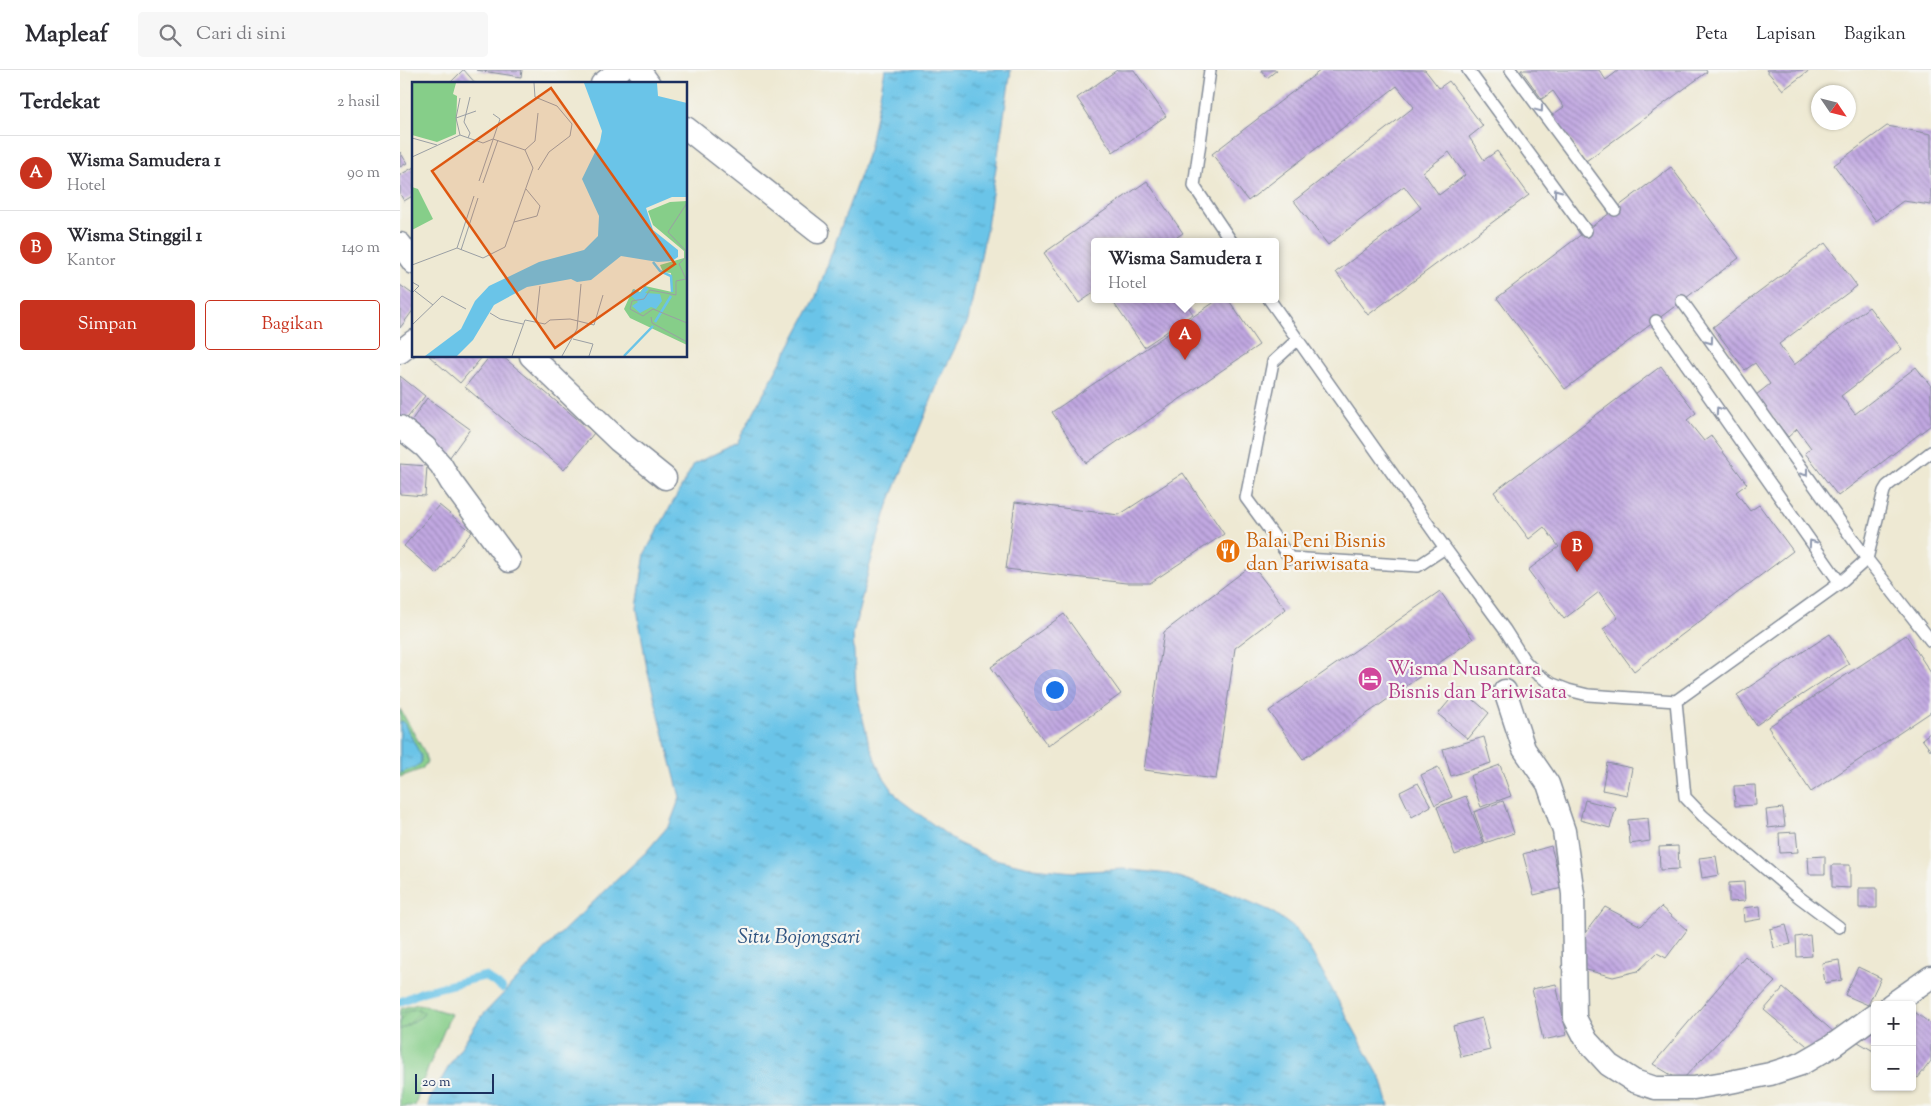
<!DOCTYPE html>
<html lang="id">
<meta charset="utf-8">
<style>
body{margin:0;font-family:"Sorts Mill Goudy",serif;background:#f7f7f7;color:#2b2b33}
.controls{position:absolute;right:15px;bottom:15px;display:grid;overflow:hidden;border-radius:5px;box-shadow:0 1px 4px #0004}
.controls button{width:45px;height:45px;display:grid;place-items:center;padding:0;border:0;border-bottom:1px solid #e1e1e2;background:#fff;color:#2b2b33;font:25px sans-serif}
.compass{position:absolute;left:1411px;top:15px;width:45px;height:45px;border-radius:50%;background:#fff;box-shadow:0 1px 4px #0004;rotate:125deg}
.scale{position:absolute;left:15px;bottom:12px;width:79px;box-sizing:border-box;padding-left:5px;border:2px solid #1b2f5e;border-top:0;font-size:14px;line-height:18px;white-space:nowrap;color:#1b2f5e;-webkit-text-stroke:4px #f6f6f2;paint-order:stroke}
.you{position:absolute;left:654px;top:619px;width:18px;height:18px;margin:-12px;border:4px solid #fff;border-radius:50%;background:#1a73e8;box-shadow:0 0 0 8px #1a73e833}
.badge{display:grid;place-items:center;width:32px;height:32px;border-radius:50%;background:#c8321e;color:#fff;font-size:16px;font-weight:700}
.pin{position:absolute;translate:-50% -41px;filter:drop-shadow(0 1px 2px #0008)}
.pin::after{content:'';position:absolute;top:26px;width:18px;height:15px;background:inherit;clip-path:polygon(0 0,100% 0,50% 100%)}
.popup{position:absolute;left:691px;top:168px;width:188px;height:65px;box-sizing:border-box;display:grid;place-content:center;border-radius:5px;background:#fff;filter:drop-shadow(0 1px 4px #0005);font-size:16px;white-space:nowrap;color:#7c7c81}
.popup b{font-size:19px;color:#2b2b33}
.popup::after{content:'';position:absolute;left:50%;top:100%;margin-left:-10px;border:10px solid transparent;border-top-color:#fff}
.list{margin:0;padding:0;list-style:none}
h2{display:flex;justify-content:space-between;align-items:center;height:65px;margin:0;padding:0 20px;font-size:21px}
h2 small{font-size:16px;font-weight:400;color:#7c7c81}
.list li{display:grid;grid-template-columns:32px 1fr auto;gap:15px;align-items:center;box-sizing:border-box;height:75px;padding:0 20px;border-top:1px solid #e1e1e2}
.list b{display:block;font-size:19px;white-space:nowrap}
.list p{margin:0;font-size:16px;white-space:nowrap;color:#7c7c81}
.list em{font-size:16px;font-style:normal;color:#7c7c81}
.actions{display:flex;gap:10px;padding:15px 20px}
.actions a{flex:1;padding:11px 0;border:1px solid #c8321e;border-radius:5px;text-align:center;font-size:18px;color:#c8321e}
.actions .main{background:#c8321e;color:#fff}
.icon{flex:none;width:28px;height:28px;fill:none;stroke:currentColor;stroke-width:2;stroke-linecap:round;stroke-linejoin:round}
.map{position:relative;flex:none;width:1531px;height:1036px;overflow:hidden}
header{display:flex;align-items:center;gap:30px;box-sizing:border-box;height:70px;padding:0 25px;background:#fff;border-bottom:1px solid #e1e1e2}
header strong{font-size:24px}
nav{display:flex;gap:28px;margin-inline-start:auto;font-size:18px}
.search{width:350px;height:45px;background:#f7f7f7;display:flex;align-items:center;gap:12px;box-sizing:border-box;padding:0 18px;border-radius:5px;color:#7c7c81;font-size:19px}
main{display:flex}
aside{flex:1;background:#fff}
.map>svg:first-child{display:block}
.green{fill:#86ce89;stroke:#507e74}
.garden{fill:url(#garden-furrows);stroke:#507e74}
.water{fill:url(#water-ripples);stroke:#427aa3}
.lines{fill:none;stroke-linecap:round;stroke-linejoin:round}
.stream{stroke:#6ac4e8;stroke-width:8}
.building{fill:url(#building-back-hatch);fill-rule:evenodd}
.service-casing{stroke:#848c98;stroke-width:14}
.minor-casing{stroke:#848c98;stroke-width:25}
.service{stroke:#fff;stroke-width:11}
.minor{stroke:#fff;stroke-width:22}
.oneway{stroke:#8d97ae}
.labels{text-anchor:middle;stroke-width:4.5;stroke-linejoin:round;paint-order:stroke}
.food-label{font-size:20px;fill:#c56008;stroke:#f6f6f2;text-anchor:start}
.hotel-label{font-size:20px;fill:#b23c85;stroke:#f6f6f2;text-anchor:start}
.water-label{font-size:21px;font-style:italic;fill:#2f5480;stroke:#f6f6f2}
.inset-river{fill:none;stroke:#6ac4e8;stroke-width:2.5}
.inset-road{fill:none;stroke:#9a9fa4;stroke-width:1}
.view{fill:#de5710;fill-opacity:0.15;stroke:#de5710;stroke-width:2.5}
.inset-edge{fill:none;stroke:#1b2f5e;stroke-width:2.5}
</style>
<header>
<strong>Mapleaf</strong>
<div class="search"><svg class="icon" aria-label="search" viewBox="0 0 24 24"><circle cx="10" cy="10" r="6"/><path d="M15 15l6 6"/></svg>Cari di sini</div>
<nav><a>Peta</a><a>Lapisan</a><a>Bagikan</a></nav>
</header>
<main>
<aside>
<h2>Terdekat<small>2 hasil</small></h2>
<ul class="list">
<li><span class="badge">A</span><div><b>Wisma Samudera 1</b><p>Hotel</p></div><em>90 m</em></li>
<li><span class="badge">B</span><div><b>Wisma Stinggil 1</b><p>Kantor</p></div><em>140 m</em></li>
</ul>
<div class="actions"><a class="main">Simpan</a><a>Bagikan</a></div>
</aside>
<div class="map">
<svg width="1531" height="1036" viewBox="0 0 1531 1036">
<defs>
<pattern id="garden-furrows" width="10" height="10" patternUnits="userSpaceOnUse" patternTransform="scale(1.25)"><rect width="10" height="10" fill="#86ce89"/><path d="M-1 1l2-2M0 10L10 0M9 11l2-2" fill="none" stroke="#73b179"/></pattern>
<pattern id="water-ripples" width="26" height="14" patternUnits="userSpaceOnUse" patternTransform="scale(1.25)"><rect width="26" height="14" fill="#6ac4e8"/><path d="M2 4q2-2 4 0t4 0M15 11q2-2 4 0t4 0" fill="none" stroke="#56a0bf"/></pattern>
<pattern id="building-back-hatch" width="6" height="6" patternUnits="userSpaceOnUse" patternTransform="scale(1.25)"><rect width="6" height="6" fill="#c1a8e1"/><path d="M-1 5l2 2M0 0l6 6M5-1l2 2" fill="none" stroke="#9c89ba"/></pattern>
</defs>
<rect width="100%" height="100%" fill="#f6f6f2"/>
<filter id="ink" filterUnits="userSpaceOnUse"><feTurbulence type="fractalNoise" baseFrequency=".02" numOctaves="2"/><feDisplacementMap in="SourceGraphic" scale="10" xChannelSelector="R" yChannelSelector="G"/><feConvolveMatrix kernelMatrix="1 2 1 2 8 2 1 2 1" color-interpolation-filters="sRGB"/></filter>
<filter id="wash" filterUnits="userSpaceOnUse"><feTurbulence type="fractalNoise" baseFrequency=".0096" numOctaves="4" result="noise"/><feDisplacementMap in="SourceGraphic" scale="20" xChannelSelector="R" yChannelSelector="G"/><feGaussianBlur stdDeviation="1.12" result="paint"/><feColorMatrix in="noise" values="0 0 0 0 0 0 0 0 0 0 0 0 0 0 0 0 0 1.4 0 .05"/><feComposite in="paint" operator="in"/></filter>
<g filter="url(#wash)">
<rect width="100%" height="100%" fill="#eee9d3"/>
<!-- green -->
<path class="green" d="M0 639 24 681 27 692 22 699 0 707Z
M19 934 51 944 21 1015 15 1036H0V940L2 938Z"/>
<!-- garden -->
<path class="garden" d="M18 939 24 943 22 946 0 960V944L9 940Z"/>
<!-- water -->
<path class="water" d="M485 0H611L587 156 568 251 539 311 488 435 469 498 453 564 456 619 468 670 480 702 499 729 558 773 590 788 633 798 673 802 723 799 769 804 836 826 871 841 897 860 912 883 982 1011 989 1036H28L29 1031 52 991 80 948 163 861 246 782 270 754 280 727 247 599 237 538 245 483 294 394 337 373 415 229 469 80Z
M3 651 21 686V693L15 697 0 703V652Z"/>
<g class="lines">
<!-- stream -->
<path class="stream" d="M0 932 22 922 85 906 102 918"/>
</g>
<g id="blocks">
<!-- building -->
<path class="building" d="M64 0 76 14H49L63 0Z
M76 0H122L121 7Z
M717 0H734L766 46 713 82 677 28Z
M861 0H877L867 8Z
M921 0H1025L1039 18 1049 11 1083 56 1069 67 1084 90 1097 81 1129 125 968 245 936 202 1021 138 1004 116 928 175 894 131 1014 37 997 16 848 131 812 84ZM1049 82 1065 105 1039 125 1023 102Z
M1121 0H1199L1206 10 1219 0H1306L1307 2 1186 91 1152 45 1164 37 1153 21 1142 29Z
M1366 0H1410L1383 20Z
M1487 56 1531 64V135L1503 131 1476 151 1434 95Z
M0 82 7 93 0 97Z
M14 97V125L4 131 0 124V105Z
M1271 97 1339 188 1165 319 1097 228Z
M747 111 783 163 771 171H695V222L679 233 644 183Z
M1425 173 1457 216 1379 274 1394 295 1469 237 1502 279 1441 326 1455 344 1516 297 1531 316V355L1438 426 1405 383 1411 378 1397 359 1388 367 1356 325 1370 314 1355 293 1345 300 1313 257Z
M0 215 14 225V239L0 258Z
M711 229H783L793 244 744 277Z
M819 229H828L859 275 686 393 652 342Z
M29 286H83L60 313Z
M90 286H102L194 363 164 400 65 317Z
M1261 296 1296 343 1287 350 1304 371 1311 366 1347 414 1336 422 1350 441 1359 435 1393 481 1234 601 1203 559 1218 548 1199 522 1164 549 1128 500 1159 477 1144 457 1129 469 1094 422Z
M0 306 25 326 0 357Z
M27 328 70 359 47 391 5 360Z
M0 394 27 396 25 426 0 424Z
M783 403 824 464 750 513H726L606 499 615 432 719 445Z
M39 435 72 462 37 504 4 476Z
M852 495 886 539 835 578 816 709 744 700 764 562Z
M1040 521 1073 569 903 689 869 641Z
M664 544 721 624 648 676 591 597Z
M1430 564 1449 594 1356 655 1337 625Z
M1506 565 1531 603V642L1411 722 1368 657Z
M1060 618 1089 643 1068 669 1038 644Z
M1531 662V681L1522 669Z
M1084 667 1091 693 1051 706 1043 679Z
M1207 693 1232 698 1227 725 1202 720Z
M1100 695 1111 726 1081 737 1070 706Z
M1038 697 1052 727 1035 735 1021 705Z
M1018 713 1031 736 1012 747 1000 722Z
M1355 715 1356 735 1335 736 1334 716Z
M1066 726 1084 774 1055 785 1037 737Z
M1185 730 1216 738 1210 758 1180 750Z
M1103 731 1114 763 1085 773 1074 742Z
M1383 738 1385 756 1368 758 1366 740Z
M1248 748 1250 771 1230 774 1228 750Z
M1396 762 1398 782 1380 783 1379 763Z
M1151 776 1162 818 1134 825 1123 784Z
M1278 776 1279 799 1260 800 1259 777Z
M1316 786 1319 805 1302 808 1299 788Z
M1425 786V804H1409L1408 787Z
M1432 795H1450V818L1432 817Z
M1344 812 1345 831 1329 832V813Z
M1459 818H1477V838H1459Z
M1360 836 1361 849 1344 852 1343 838Z
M1205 837 1241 856 1261 837 1287 860 1266 888 1257 883 1238 901 1213 907 1183 899 1178 872Z
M1386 855 1391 874 1374 878 1370 859Z
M1410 865 1412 886 1397 887 1396 867Z
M1345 886 1375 912 1281 1011 1253 994Z
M1439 890 1442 910 1425 913 1422 893Z
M1458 897 1481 908 1468 935 1445 925Z
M1156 914 1167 965 1143 970 1132 919Z
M1383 918 1435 963 1412 980 1364 940Z
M1512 940 1531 954V991L1518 1008 1512 1004Z
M1082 948 1090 980 1061 987 1053 956Z
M1475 953V982L1453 969Z"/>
</g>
</g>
<g filter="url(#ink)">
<use href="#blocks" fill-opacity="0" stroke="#848c98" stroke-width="1"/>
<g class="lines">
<defs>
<path id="service" d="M810 0 794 116 831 171
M1068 0 1186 161
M1111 0 1215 140
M869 229 1045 478 1105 560 1124 590 1137 604 1150 613 1168 620 1188 625 1276 631 1440 513 1467 489 1484 421 1487 416 1531 382
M1282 231 1467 489 1531 571
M1256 251 1440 513
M897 270 873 292 846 428 890 488 1018 496 1045 478
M1276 631 1285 727 1303 746 1399 827 1439 857"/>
<path id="minor" d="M239 0 249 14
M202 14 220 0
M286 58 418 162
M0 174 14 193
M0 282 14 271
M131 286 219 371 265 408
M0 357 25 377 41 395 51 412 109 491
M1105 621 1124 679 1148 714 1164 761 1173 824 1175 948 1187 971 1209 995 1234 1011 1255 1018H1294L1330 1012 1370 1004 1401 994 1432 976 1475 945
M1491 935 1531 907"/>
</defs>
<!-- service casing -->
<use href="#service" class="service-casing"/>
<!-- minor casing -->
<use href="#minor" class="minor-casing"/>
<!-- service -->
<use href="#service" class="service"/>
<!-- minor -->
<use href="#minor" class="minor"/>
</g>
<!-- one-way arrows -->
<defs><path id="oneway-chevron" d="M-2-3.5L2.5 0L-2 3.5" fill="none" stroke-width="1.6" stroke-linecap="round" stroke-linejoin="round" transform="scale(1.25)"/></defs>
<g class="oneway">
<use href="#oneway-chevron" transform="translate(1140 39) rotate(53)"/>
<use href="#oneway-chevron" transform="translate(1157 122) rotate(-126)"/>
<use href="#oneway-chevron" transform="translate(1310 271) rotate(54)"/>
<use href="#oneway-chevron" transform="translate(1319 340) rotate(-125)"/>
<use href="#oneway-chevron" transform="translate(1405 403) rotate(54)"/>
<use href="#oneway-chevron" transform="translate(1412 473) rotate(-125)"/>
</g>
</g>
<!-- icons -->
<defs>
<symbol id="restaurant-disc" viewBox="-11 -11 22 22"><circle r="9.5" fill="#e8710a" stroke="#f6f6f2"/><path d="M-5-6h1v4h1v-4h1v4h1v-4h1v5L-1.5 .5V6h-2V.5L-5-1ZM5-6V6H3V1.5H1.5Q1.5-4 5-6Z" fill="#fff"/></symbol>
<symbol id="hotel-disc" viewBox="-11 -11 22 22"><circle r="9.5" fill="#d1479c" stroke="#f6f6f2"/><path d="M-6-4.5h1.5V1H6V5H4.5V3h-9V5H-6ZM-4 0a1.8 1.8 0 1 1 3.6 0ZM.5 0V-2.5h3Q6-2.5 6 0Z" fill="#fff"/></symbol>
</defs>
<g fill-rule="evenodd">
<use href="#restaurant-disc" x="814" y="467" width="28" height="28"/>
<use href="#hotel-disc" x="956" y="595" width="28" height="28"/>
</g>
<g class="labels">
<!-- food labels -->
<g class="food-label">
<text x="846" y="477">Balai Peni Bisnis<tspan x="846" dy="23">dan Pariwisata</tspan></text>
</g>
<!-- hotel labels -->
<g class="hotel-label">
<text x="988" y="605">Wisma Nusantara<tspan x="988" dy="23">Bisnis dan Pariwisata</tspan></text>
</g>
<!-- water labels -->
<g class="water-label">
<text x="399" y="873">Situ Bojongsari</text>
</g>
</g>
<!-- overview -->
<g transform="translate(12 12)">
<rect width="275" height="275" fill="#eee9d3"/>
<path d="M0 1H44L41 12 45 14 44 52 25 60 0 53ZM0 105 6 107 21 137 0 148ZM275 119V263L218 236 212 227 221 207 228 210 233 204 260 210 259 191 251 190 248 183 272 176V169L241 143 236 129 258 120Z" fill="#86ce89"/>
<path d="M172 1H245L246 14 275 21V115H260L234 126 241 148 266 168V175L260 179 246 180 209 174 179 198 165 200 159 197 115 205 82 223 61 258 45 274H13L49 247 63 219 77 204 127 180 172 168 186 154 187 134 170 97 188 60 190 49ZM233 204 237 207 233 211 248 212 250 219 244 227 239 225 228 231 220 224 226 220 218 213 222 207 228 211Z" fill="#6ac4e8"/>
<path class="inset-river" d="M241 180 248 189 259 194 260 210M243 240 259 214M212 274 241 244"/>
<path class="inset-road" d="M122 1 123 15 145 24 160 42 158 54 137 70 126 88M44 36 64 29M48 53 44 36 48 16M0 56 25 63M56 56 58 51 52 40 58 15M113 68 123 59 126 31M0 75 48 53 71 61 81 57 113 68 121 86 93 165 71 176 45 166 0 183M67 99 88 37 81 32M71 101 86 58M275 121 256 150 274 169V175L267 182 274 197 264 199V213L238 208 232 217 220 219 218 227 231 234 241 227 275 241M102 140 125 134 128 124 114 107M45 166 62 114M49 168 66 116M0 200 7 204 0 211M3 209 21 223M78 231 88 237 111 242M239 235 240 241 275 260M124 240 128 204M0 243 30 214 54 227M161 257 181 262 177 274M100 274 113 238 133 242 138 238 158 237 182 243 191 213M150 274 165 247 169 202"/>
<path class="view" d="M139 6 263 182 143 266 20 89Z"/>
<rect width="275" height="275" class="inset-edge"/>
</g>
</svg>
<div class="controls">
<button>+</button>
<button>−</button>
</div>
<svg class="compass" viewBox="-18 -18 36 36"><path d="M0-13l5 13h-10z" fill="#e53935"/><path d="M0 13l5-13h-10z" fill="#7c7c81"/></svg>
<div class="scale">20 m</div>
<div class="you"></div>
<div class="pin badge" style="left:785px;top:290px">A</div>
<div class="popup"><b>Wisma Samudera 1</b>Hotel</div>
<div class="pin badge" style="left:1177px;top:502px">B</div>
</div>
</main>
